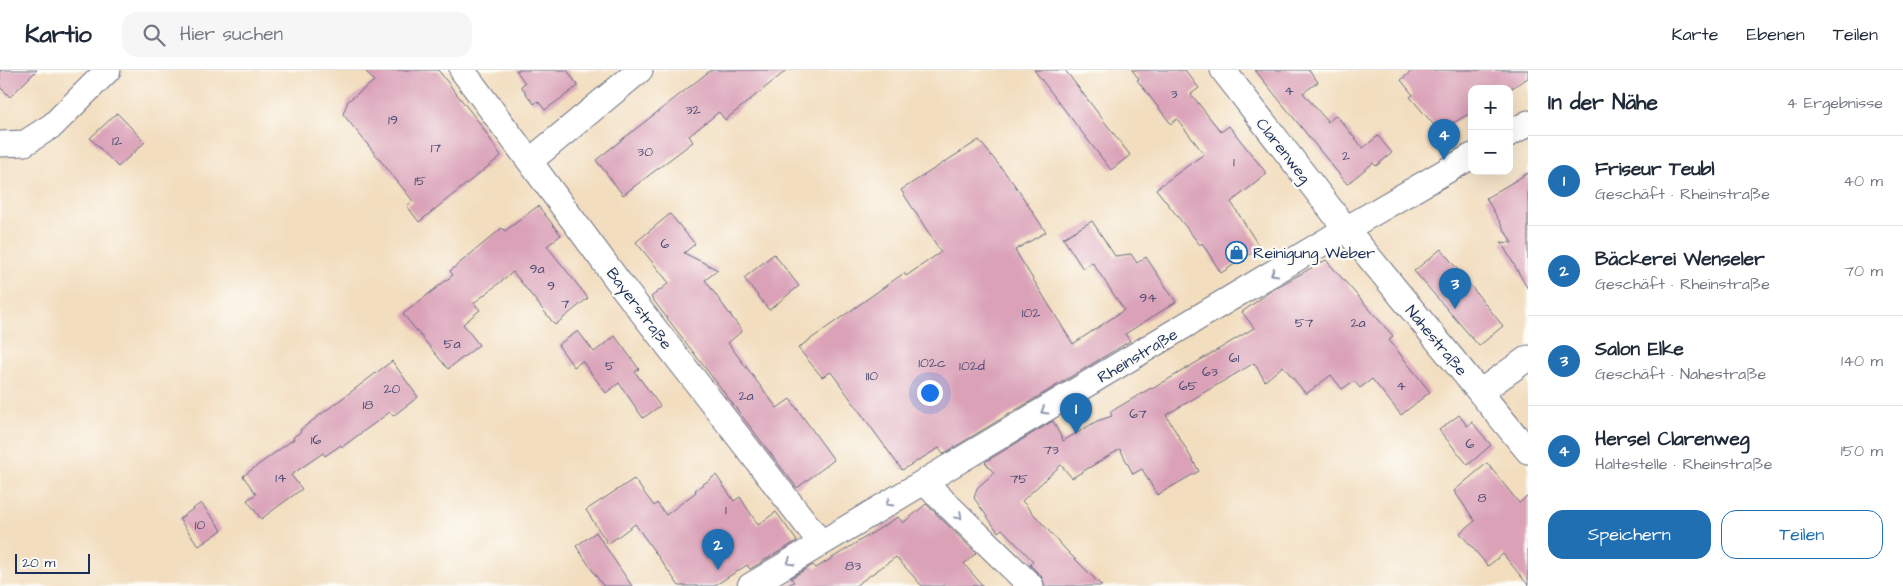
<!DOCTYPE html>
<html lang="de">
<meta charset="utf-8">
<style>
body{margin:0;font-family:"Architects Daughter",sans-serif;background:#f6f6f7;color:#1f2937}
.controls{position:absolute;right:15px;top:15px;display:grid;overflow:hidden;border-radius:10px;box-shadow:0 5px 20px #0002}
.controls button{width:45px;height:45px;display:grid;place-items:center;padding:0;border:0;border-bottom:1px solid #e0e1e3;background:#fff;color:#1f2937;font:25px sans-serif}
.scale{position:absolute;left:15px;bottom:12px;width:75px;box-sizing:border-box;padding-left:5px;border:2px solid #1b2f5e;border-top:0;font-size:14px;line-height:18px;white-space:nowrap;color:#1b2f5e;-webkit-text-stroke:4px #fdfcf7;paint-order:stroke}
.you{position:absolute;left:929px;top:322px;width:18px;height:18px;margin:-12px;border:4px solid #fff;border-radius:50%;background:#1a73e8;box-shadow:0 0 0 8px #1a73e833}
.badge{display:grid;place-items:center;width:32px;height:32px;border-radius:50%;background:#1f6fb2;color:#fff;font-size:16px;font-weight:700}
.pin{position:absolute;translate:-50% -41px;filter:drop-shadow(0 1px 2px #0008)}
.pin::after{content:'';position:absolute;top:26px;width:18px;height:15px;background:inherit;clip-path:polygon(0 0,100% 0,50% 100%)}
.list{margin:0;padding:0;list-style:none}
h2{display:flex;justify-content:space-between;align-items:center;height:65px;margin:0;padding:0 20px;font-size:21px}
h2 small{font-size:16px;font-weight:400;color:#747a83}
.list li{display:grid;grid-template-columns:32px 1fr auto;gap:15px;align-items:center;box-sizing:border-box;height:90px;padding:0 20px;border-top:1px solid #e0e1e3}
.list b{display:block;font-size:19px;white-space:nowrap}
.list p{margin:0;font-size:16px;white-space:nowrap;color:#747a83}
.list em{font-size:16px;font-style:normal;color:#747a83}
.actions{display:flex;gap:10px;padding:15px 20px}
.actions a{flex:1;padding:11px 0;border:1px solid #1f6fb2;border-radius:15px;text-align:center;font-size:18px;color:#1f6fb2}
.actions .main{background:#1f6fb2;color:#fff}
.icon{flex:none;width:28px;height:28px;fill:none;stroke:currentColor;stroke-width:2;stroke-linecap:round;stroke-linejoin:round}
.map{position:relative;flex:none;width:1528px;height:516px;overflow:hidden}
header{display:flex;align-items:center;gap:30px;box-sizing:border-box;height:70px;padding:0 25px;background:#fff;border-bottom:1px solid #e0e1e3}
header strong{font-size:24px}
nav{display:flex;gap:28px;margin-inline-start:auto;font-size:18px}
.search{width:350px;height:45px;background:#f6f6f7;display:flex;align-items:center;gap:12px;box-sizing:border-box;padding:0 18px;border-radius:15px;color:#747a83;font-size:19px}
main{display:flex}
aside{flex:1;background:#fff}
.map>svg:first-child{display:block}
.building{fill:#daa1b7}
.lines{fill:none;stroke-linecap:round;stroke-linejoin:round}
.street-casing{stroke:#666c80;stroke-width:27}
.street{stroke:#fff;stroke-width:25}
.oneway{stroke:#8d97ae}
.labels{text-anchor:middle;stroke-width:4.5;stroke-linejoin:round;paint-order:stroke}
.number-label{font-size:14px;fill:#4b4c74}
.street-label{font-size:16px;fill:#1b2f5e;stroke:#fdfcf7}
.poi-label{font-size:16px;fill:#1b2f5e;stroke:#fdfcf7;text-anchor:start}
</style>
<header>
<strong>Kartio</strong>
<div class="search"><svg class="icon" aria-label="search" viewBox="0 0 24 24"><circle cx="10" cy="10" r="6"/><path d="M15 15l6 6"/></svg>Hier suchen</div>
<nav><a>Karte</a><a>Ebenen</a><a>Teilen</a></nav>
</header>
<main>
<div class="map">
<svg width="1528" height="516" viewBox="0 0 1528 516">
<rect width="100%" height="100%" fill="#fdfcf7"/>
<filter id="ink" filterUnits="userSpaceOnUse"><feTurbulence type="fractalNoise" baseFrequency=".02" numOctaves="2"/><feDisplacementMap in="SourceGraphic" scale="10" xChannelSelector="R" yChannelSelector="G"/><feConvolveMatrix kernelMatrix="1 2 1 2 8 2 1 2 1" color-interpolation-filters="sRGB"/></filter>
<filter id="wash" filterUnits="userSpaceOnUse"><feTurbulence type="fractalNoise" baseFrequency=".0096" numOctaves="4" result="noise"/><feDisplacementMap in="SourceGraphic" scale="20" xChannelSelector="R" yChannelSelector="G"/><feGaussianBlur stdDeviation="1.12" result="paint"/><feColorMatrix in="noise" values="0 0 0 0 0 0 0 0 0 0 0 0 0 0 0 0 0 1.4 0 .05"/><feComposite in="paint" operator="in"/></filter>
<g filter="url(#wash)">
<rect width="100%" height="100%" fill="#f2ddbe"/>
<g id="blocks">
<!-- building -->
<path class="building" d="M0 0H37L10 27 0 17Z
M365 0H438L481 55 501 86 419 152 407 136 413 131 343 44 348 31 374 11Z
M516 0H567L578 16 545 40 538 31 534 34 527 25 521 16 525 13Z
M711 0H787L725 50 719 42 689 66 693 72 623 125 596 90Z
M1034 0H1065L1130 85 1111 100Z
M1132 0H1185L1199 18 1191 24 1221 62 1229 56 1267 104 1231 132 1260 178 1221 203 1202 173 1200 175 1156 119 1204 84 1177 49 1171 54 1137 10 1139 9Z
M1255 0H1309L1318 12 1303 23 1328 52 1336 45 1363 78 1378 66 1392 83 1376 96 1373 93 1347 114Z
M1413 0H1528V8L1510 19H1472V42L1439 61 1410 27 1413 25 1401 10Z
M117 43 145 72 118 97 90 68Z
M979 70 1014 114 1046 162 1015 180 1073 274 1124 240 1092 192 1083 199 1063 168 1092 151 1115 186 1131 184 1137 193 1146 187 1176 232 1125 264 1130 271 943 384 939 378 902 400 831 302 822 307 798 278 904 203 906 206 941 182 901 120Z
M1528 103V219L1501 172 1512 173 1486 128Z
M538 136 561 165 547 176 588 228 555 255 513 202 474 233 480 240 463 254 479 275 448 299 403 244 453 205 450 201 484 173 502 158 505 161Z
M670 144 695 174 684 183 718 200 705 210 742 261 728 273 777 338 790 329 834 390 797 418 651 227 669 213 636 172Z
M1441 179 1503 256 1479 276 1414 201Z
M774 184 799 216 769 240 744 208Z
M1326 190 1393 266 1389 270 1430 322 1401 345 1372 309 1360 318 1354 311 1342 319 1331 305 1306 324 1283 296 1265 311 1254 293 1166 345 1199 401 1157 425 1142 399 1133 404 1120 379 1072 408 1061 395 1022 431 1067 481 1102 516H1045L1041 506 1030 495 1033 491 1002 459 998 462 974 428 977 418 994 403 985 392 1053 351 1063 371 1097 351 1112 346 1110 342 1151 318 1152 319 1254 258 1242 242 1275 218Z
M578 261 594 282 615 266 639 299 635 302 660 336 643 348 619 313 606 323 582 291 574 297 558 275Z
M392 291 418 327 393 346 390 342 342 377 341 375 325 386 323 383 291 405 302 419 261 449 247 430 256 424 243 406 294 369 293 367 301 362 300 360Z
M1459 345 1467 356 1472 352 1491 375 1468 395 1439 360Z
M1487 393 1519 433 1528 426V515L1503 484 1488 496 1460 463 1475 451 1454 421Z
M716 405 734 431 740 427 758 455 776 442 797 471 750 499 747 495 714 516H679L635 454 608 474 586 440 634 409 654 436 657 433 666 445 696 422 695 420Z
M201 433 222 460 199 476 179 449Z
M926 434 976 483 964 494 983 516H922L896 487 855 516H786L794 512 791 508 813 495 816 498 898 447 903 453Z
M596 462 617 494 632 516H603L576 476Z"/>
</g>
</g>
<g filter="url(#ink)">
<use href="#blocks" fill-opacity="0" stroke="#666c80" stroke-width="1"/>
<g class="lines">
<defs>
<path id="street" d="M462 0 624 219 821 473
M1223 0 1346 159 1528 381
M1509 64 1528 53
M0 74 25 73 53 55 108 0
M530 91 640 0
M1480 322 1528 288
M924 412 1031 516
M750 516 1346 159 1472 86"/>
</defs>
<!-- street casing -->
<use href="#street" class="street-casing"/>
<!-- street -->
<use href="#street" class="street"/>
</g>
<!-- one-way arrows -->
<defs><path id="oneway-chevron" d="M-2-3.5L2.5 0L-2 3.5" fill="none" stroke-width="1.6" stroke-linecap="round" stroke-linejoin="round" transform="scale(1.25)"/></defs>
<g class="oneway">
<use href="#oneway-chevron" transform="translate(1274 203) rotate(149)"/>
<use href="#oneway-chevron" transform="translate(1044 341) rotate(149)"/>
<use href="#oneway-chevron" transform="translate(889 433) rotate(149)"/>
<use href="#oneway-chevron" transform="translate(959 446) rotate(44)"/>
<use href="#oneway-chevron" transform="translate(790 492) rotate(149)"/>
</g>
</g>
<!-- icons -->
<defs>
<symbol id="shop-ring" viewBox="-11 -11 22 22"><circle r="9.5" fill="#fdfcf7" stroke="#1f6fb2" stroke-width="1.5"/><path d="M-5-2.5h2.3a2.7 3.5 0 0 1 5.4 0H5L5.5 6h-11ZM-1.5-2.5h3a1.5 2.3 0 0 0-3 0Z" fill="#1f6fb2"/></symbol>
</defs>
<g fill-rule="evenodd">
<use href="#shop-ring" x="1224" y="170" width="25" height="25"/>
</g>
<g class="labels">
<!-- number labels -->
<g class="number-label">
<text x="1289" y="25">4</text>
<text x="1174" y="28">3</text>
<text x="693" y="44">32</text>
<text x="393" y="54">19</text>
<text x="117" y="75">12</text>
<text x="436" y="82">17</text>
<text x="645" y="86">30</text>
<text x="1346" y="90">2</text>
<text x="1234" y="96">1</text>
<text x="420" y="115">15</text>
<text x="665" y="178">6</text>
<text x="537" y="203">9a</text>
<text x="551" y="220">9</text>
<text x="1148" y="232">94</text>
<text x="565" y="238">7</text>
<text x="1031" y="247">102</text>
<text x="1304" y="257">57</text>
<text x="1358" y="257">2a</text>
<text x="452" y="278">5a</text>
<text x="1234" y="292">61</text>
<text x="932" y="297">102c</text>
<text x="610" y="300">5</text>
<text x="972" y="300">102d</text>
<text x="1210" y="306">63</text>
<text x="872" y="310">110</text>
<text x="1188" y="320">65</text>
<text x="1401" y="320">4</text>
<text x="392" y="323">20</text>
<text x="746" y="330">2a</text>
<text x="368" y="339">18</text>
<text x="1138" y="348">67</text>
<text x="316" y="374">16</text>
<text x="1470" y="378">6</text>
<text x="1051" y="384">73</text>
<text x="281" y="412">14</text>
<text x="1019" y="413">75</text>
<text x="1482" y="432">8</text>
<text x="726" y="444">1</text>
<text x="200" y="459">10</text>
<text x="853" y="500">83</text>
</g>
<!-- street labels -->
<g class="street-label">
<text transform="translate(1284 80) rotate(52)" y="6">Clarenweg</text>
<text transform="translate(640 238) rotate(53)" y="6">Bayerstraße</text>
<text transform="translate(1437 270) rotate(50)" y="6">Nahestraße</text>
<text transform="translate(1137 285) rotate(-31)" y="6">Rheinstraße</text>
</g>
<!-- poi labels -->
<g class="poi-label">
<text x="1253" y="188">Reinigung Weber</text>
</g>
</g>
</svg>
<div class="controls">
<button>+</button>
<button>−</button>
</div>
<div class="scale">20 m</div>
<div class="you"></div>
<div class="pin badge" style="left:1076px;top:364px">1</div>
<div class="pin badge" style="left:718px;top:500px">2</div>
<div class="pin badge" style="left:1455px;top:239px">3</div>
<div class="pin badge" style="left:1444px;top:90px">4</div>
</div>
<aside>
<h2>In der Nähe<small>4 Ergebnisse</small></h2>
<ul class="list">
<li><span class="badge">1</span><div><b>Friseur Teubl</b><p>Geschäft · Rheinstraße</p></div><em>40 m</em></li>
<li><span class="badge">2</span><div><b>Bäckerei Wenseler</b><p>Geschäft · Rheinstraße</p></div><em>70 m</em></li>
<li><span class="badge">3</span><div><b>Salon Elke</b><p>Geschäft · Nahestraße</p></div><em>140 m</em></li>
<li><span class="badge">4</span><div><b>Hersel Clarenweg</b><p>Haltestelle · Rheinstraße</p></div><em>150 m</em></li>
</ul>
<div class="actions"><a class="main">Speichern</a><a>Teilen</a></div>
</aside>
</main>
